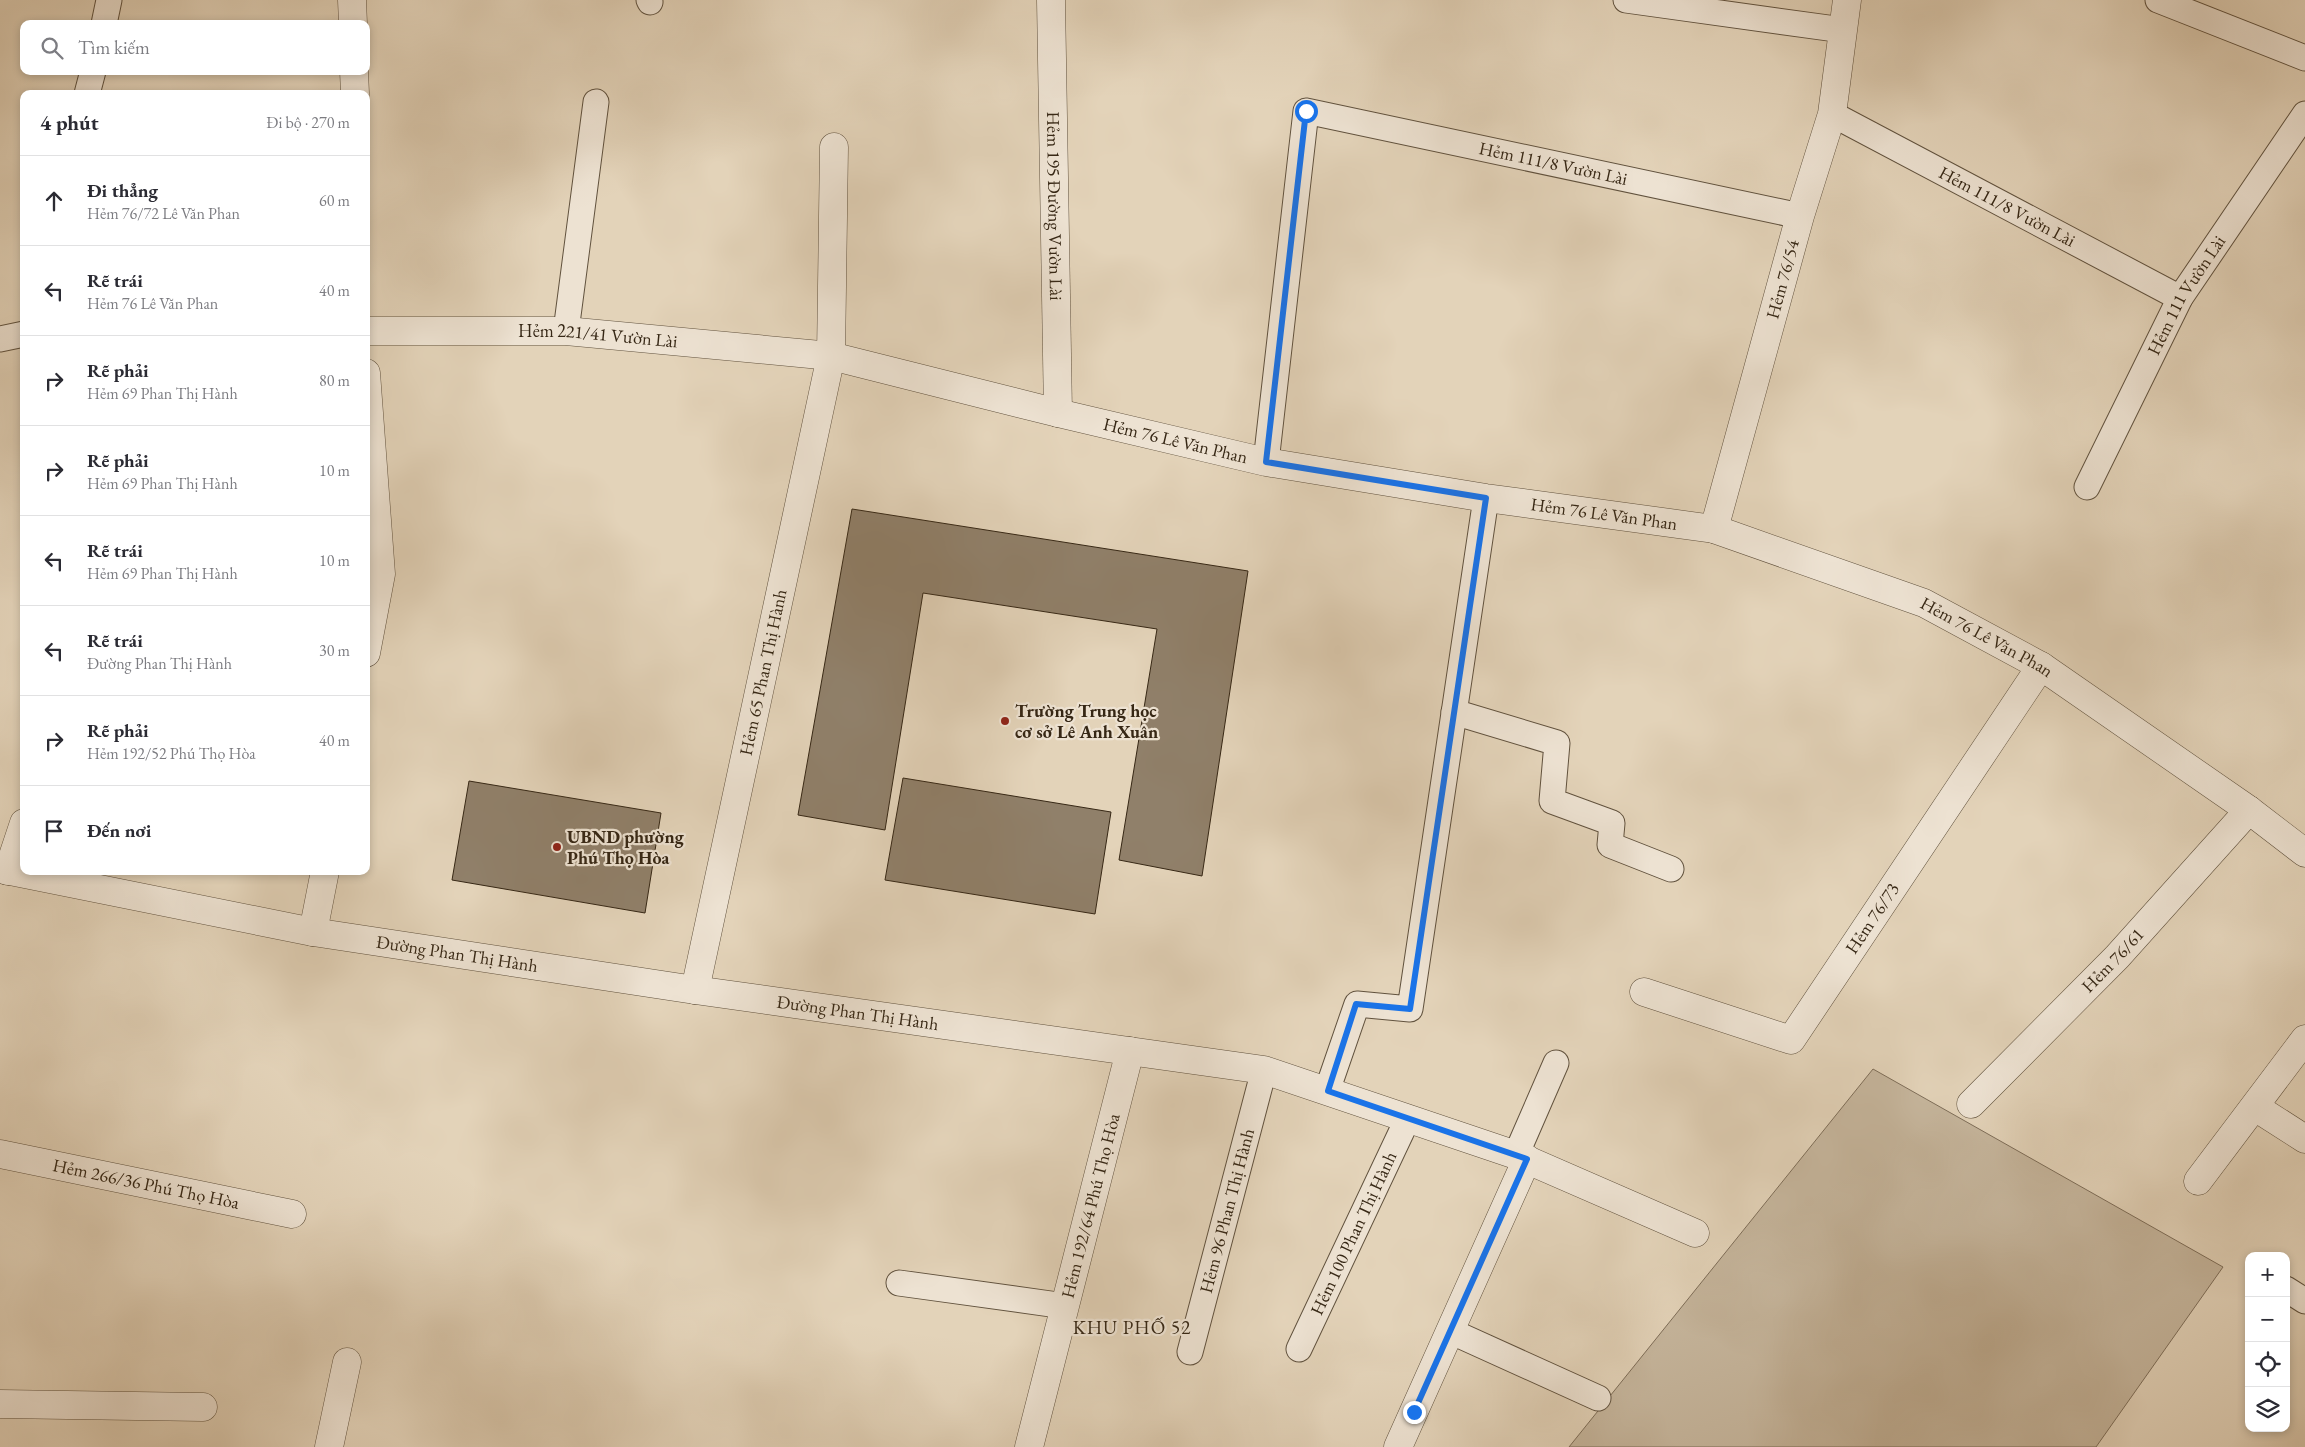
<!DOCTYPE html>
<html lang="vi">
<meta charset="utf-8">
<style>
body{margin:0;font-family:"EB Garamond",serif;background:#f2f2f3;color:#2b2b33}
.controls{position:absolute;right:15px;bottom:15px;display:grid;overflow:hidden;border-radius:10px;box-shadow:0 2px 8px #0003}
.controls button{width:45px;height:45px;display:grid;place-items:center;padding:0;border:0;border-bottom:1px solid #e1e1e2;background:#fff;color:#2b2b33;font:25px sans-serif}
.stop{position:absolute;width:15px;height:15px;margin:-11px;border:4px solid #1a73e8;border-radius:50%;background:#fff}
.stop.end{background:#1a73e8;border-color:#fff;box-shadow:0 1px 5px #0008}
.list{margin:0;padding:0;list-style:none}
h2{display:flex;justify-content:space-between;align-items:center;height:65px;margin:0;padding:0 20px;font-size:21px}
h2 small{font-size:16px;font-weight:400;color:#7c7c81}
.list li{display:grid;grid-template-columns:32px 1fr auto;gap:15px;align-items:center;box-sizing:border-box;height:90px;padding:0 20px;border-top:1px solid #e1e1e2}
.list b{display:block;font-size:19px;white-space:nowrap}
.list p{margin:0;font-size:16px;white-space:nowrap;color:#7c7c81}
.list em{font-size:16px;font-style:normal;color:#7c7c81}
.icon{flex:none;width:28px;height:28px;fill:none;stroke:currentColor;stroke-width:2;stroke-linecap:round;stroke-linejoin:round}
.map{position:relative;flex:none;width:2305px;height:1447px;overflow:hidden}
.search{position:absolute;background:#fff;box-shadow:0 2px 8px #0003;left:20px;top:20px;width:350px;height:55px;display:flex;align-items:center;gap:12px;box-sizing:border-box;padding:0 18px;border-radius:10px;color:#7c7c81;font-size:19px}
.panel{position:absolute;background:#fff;box-shadow:0 2px 8px #0003;left:20px;top:90px;width:350px;height:785px;border-radius:10px}
.map>svg:first-child{display:block}
.green{fill:#c6b69d;stroke:#7e6e59}
.building{fill:#90806a;stroke:#362715}
.lines{fill:none;stroke-linecap:round;stroke-linejoin:round}
.lane-casing{stroke:#61523e;stroke-width:27}
.street-casing{stroke:#61523e;stroke-width:29}
.lane{stroke:#ede2d2;stroke-width:25}
.street{stroke:#ede2d2;stroke-width:28}
.route{stroke:#1a73e8;stroke-width:6}
.poi-dot{fill:#8f2418;stroke:#ede2d2;stroke-width:2}
.labels{text-anchor:middle;stroke-width:4.5;stroke-linejoin:round;paint-order:stroke}
.street-label{font-size:18px;fill:#362715;stroke:#ede2d2}
.poi-label{font-size:18px;font-weight:bold;fill:#362715;stroke:#ede2d2;text-anchor:start}
.neighbourhood-label{font-size:19px;letter-spacing:1px;fill:#362715;stroke:#ede2d2}
</style>
<div class="map">
<svg width="2305" height="1447" viewBox="0 0 2305 1447">
<rect width="100%" height="100%" fill="#e3d3b9"/>
<filter id="stains"><feTurbulence type="fractalNoise" baseFrequency=".004" numOctaves="4"/><feColorMatrix values="0 0 0 0 .2 0 0 0 0 .09 0 0 0 0 .02 0 0 0 .5 -.17"/></filter>
<radialGradient id="worn" r=".72"><stop offset=".6" stop-color="#630" stop-opacity="0"/><stop offset="1" stop-color="#630" stop-opacity=".3"/></radialGradient>
<!-- green -->
<path class="green" d="M1873 1069 2223 1267 2096 1447H1569Z"/>
<!-- building -->
<path class="building" d="M852 509 1248 571 1202 876 1119 860 1157 629 923 593 885 830 798 815Z
M903 778 1111 812 1095 914 885 880Z
M469 781 661 813 645 913 452 880Z"/>
<g class="lines">
<defs>
<g id="lane">
<path d="M649 0 650 2"/>
<path d="M1626 0 1843 30"/>
<path d="M2158 0 2305 58"/>
<path d="M104 24 109 0"/>
<path d="M87 94 93 71"/>
<path id="s1" d="M1832 114 2180 298"/>
<path d="M566 331 596 102"/>
<path d="M0 339 24 334"/>
<path id="s2" d="M1266 462 1306 111 1800 216"/>
<path id="s3" d="M2087 487 2180 298 2305 114"/>
<path d="M1454 712 1557 743 1552 801 1612 823 1610 845 1671 869"/>
<path d="M1327 1091 1357 1004 1410 1009 1486 498"/>
<path d="M1516 1155 1556 1063"/>
<path d="M899 1283 1065 1306"/>
<path d="M2286 1289 2305 1301"/>
<path d="M1450 1331 1598 1398"/>
<path id="s4" d="M1299 1349 1408 1118"/>
<path id="s5" d="M1190 1352 1264 1070"/>
</g>
<g id="street">
<path d="M352 0 353 24"/>
<path id="s6" d="M1051 0 1058 413"/>
<path d="M354 71 355 94"/>
<path id="s7" d="M366 331H566L831 356 1058 413 1266 462 1486 498 1714 529 1924 603 2041 666 2249 810 2305 853"/>
<path d="M366 373 381 574 366 653"/>
<path id="s8" d="M1714 529 1800 216 1832 114 1847 0"/>
<path id="s9" d="M0 869 313 932 695 990 1264 1070 1516 1155 1695 1233"/>
<path d="M8 871 24 823"/>
<path d="M313 932 325 871"/>
<path id="s10" d="M695 990 831 356 834 147"/>
<path id="s11" d="M1644 992 1791 1040 2041 666"/>
<path id="s12" d="M1971 1104 2117 957 2249 810"/>
<path d="M2255 1107 2305 1139"/>
<path id="s13" d="M0 1154 292 1214"/>
<path d="M2198 1181 2305 1039"/>
<path d="M0 1404 203 1407"/>
<path d="M329 1447 347 1362"/>
<path id="s14" d="M1029 1447 1130 1051"/>
<path d="M1398 1447 1527 1159"/>
</g>
</defs>
<!-- lane casing -->
<use href="#lane" class="lane-casing"/>
<!-- street casing -->
<use href="#street" class="street-casing"/>
<!-- lane -->
<use href="#lane" class="lane"/>
<!-- street -->
<use href="#street" class="street"/>
</g>
<g class="lines">
<!-- route -->
<path class="route" d="M1306 111 1266 462 1486 498 1410 1009 1356 1004 1328 1091 1527 1159 1414 1412"/>
</g>
<!-- markers -->
<g class="poi-dot">
<circle cx="1005" cy="721" r="5"/>
<circle cx="557" cy="847" r="5"/>
</g>
<g class="labels">
<!-- street labels -->
<g class="street-label">
<text dy="6" stroke="none"><textPath href="#s2" startOffset="606">Hẻm 111/8 Vườn Lài</textPath></text>
<text dy="6" stroke="none"><textPath href="#s1" startOffset="198">Hẻm 111/8 Vườn Lài</textPath></text>
<text dy="6" stroke="none"><textPath href="#s6" startOffset="206">Hẻm 195 Đường Vườn Lài</textPath></text>
<text dy="6" stroke="none"><textPath href="#s8" startOffset="259">Hẻm 76/54</textPath></text>
<text dy="6" stroke="none"><textPath href="#s3" startOffset="216">Hẻm 111 Vườn Lài</textPath></text>
<text dy="6" stroke="none"><textPath href="#s7" startOffset="232">Hẻm 221/41 Vườn Lài</textPath></text>
<text dy="6" stroke="none"><textPath href="#s7" startOffset="821">Hẻm 76 Lê Văn Phan</textPath></text>
<text dy="6" stroke="none"><textPath href="#s7" startOffset="1256">Hẻm 76 Lê Văn Phan</textPath></text>
<text dy="6" stroke="none"><textPath href="#s7" startOffset="1661">Hẻm 76 Lê Văn Phan</textPath></text>
<text dy="6" stroke="none"><textPath href="#s10" startOffset="325">Hẻm 65 Phan Thị Hành</textPath></text>
<text dy="6" stroke="none"><textPath href="#s11" startOffset="301">Hẻm 76/73</textPath></text>
<text dy="6" stroke="none"><textPath href="#s9" startOffset="465">Đường Phan Thị Hành</textPath></text>
<text dy="6" stroke="none"><textPath href="#s12" startOffset="202">Hẻm 76/61</textPath></text>
<text dy="6" stroke="none"><textPath href="#s9" startOffset="870">Đường Phan Thị Hành</textPath></text>
<text dy="6" stroke="none"><textPath href="#s13" startOffset="149">Hẻm 266/36 Phú Thọ Hòa</textPath></text>
<text dy="6" stroke="none"><textPath href="#s14" startOffset="249">Hẻm 192/64 Phú Thọ Hòa</textPath></text>
<text dy="6" stroke="none"><textPath href="#s5" startOffset="146">Hẻm 96 Phan Thị Hành</textPath></text>
<text dy="6" stroke="none"><textPath href="#s4" startOffset="128">Hẻm 100 Phan Thị Hành</textPath></text>
</g>
<!-- poi labels -->
<g class="poi-label">
<text x="1015" y="717">Trường Trung học<tspan x="1015" dy="21">cơ sở Lê Anh Xuân</tspan></text>
<text x="567" y="843">UBND phường<tspan x="567" dy="21">Phú Thọ Hòa</tspan></text>
</g>
<!-- neighbourhood labels -->
<g class="neighbourhood-label">
<text x="1132" y="1334">KHU PHỐ 52</text>
</g>
</g>
<rect width="100%" height="100%" filter="url(#stains)"/>
<rect width="100%" height="100%" fill="url(#worn)"/>
</svg>
<div class="controls">
<button>+</button>
<button>−</button>
<button><svg class="icon" aria-label="locate" viewBox="0 0 24 24"><circle cx="12" cy="12" r="6"/><path d="M12 2v4M12 18v4M2 12h4M18 12h4"/></svg></button>
<button><svg class="icon" aria-label="layers" viewBox="0 0 24 24"><path d="M12 4l9 5-9 5-9-5zM3 14l9 5 9-5"/></svg></button>
</div>
<div class="stop" style="left:1306px;top:111px"></div>
<div class="stop end" style="left:1414px;top:1412px"></div>
<div class="search"><svg class="icon" aria-label="search" viewBox="0 0 24 24"><circle cx="10" cy="10" r="6"/><path d="M15 15l6 6"/></svg>Tìm kiếm</div>
<section class="panel">
<h2>4 phút<small>Đi bộ · 270 m</small></h2>
<ul class="list">
<li><svg class="icon" aria-label="ahead" viewBox="0 0 24 24"><path d="M12 20V5M6 11l6-6 6 6"/></svg><div><b>Đi thẳng</b><p>Hẻm 76/72 Lê Văn Phan</p></div><em>60 m</em></li>
<li><svg class="icon" aria-label="left" viewBox="0 0 24 24"><path d="M17 20v-9H6M10 6l-5 5 5 5"/></svg><div><b>Rẽ trái</b><p>Hẻm 76 Lê Văn Phan</p></div><em>40 m</em></li>
<li><svg class="icon" aria-label="right" viewBox="0 0 24 24"><path d="M7 20v-9h11M14 6l5 5-5 5"/></svg><div><b>Rẽ phải</b><p>Hẻm 69 Phan Thị Hành</p></div><em>80 m</em></li>
<li><svg class="icon" aria-label="right" viewBox="0 0 24 24"><path d="M7 20v-9h11M14 6l5 5-5 5"/></svg><div><b>Rẽ phải</b><p>Hẻm 69 Phan Thị Hành</p></div><em>10 m</em></li>
<li><svg class="icon" aria-label="left" viewBox="0 0 24 24"><path d="M17 20v-9H6M10 6l-5 5 5 5"/></svg><div><b>Rẽ trái</b><p>Hẻm 69 Phan Thị Hành</p></div><em>10 m</em></li>
<li><svg class="icon" aria-label="left" viewBox="0 0 24 24"><path d="M17 20v-9H6M10 6l-5 5 5 5"/></svg><div><b>Rẽ trái</b><p>Đường Phan Thị Hành</p></div><em>30 m</em></li>
<li><svg class="icon" aria-label="right" viewBox="0 0 24 24"><path d="M7 20v-9h11M14 6l5 5-5 5"/></svg><div><b>Rẽ phải</b><p>Hẻm 192/52 Phú Thọ Hòa</p></div><em>40 m</em></li>
<li><svg class="icon" aria-label="arrive" viewBox="0 0 24 24"><path d="M6 21V4h12l-3 4 3 4H6"/></svg><div><b>Đến nơi</b></div></li>
</ul>
</section>
</div>
